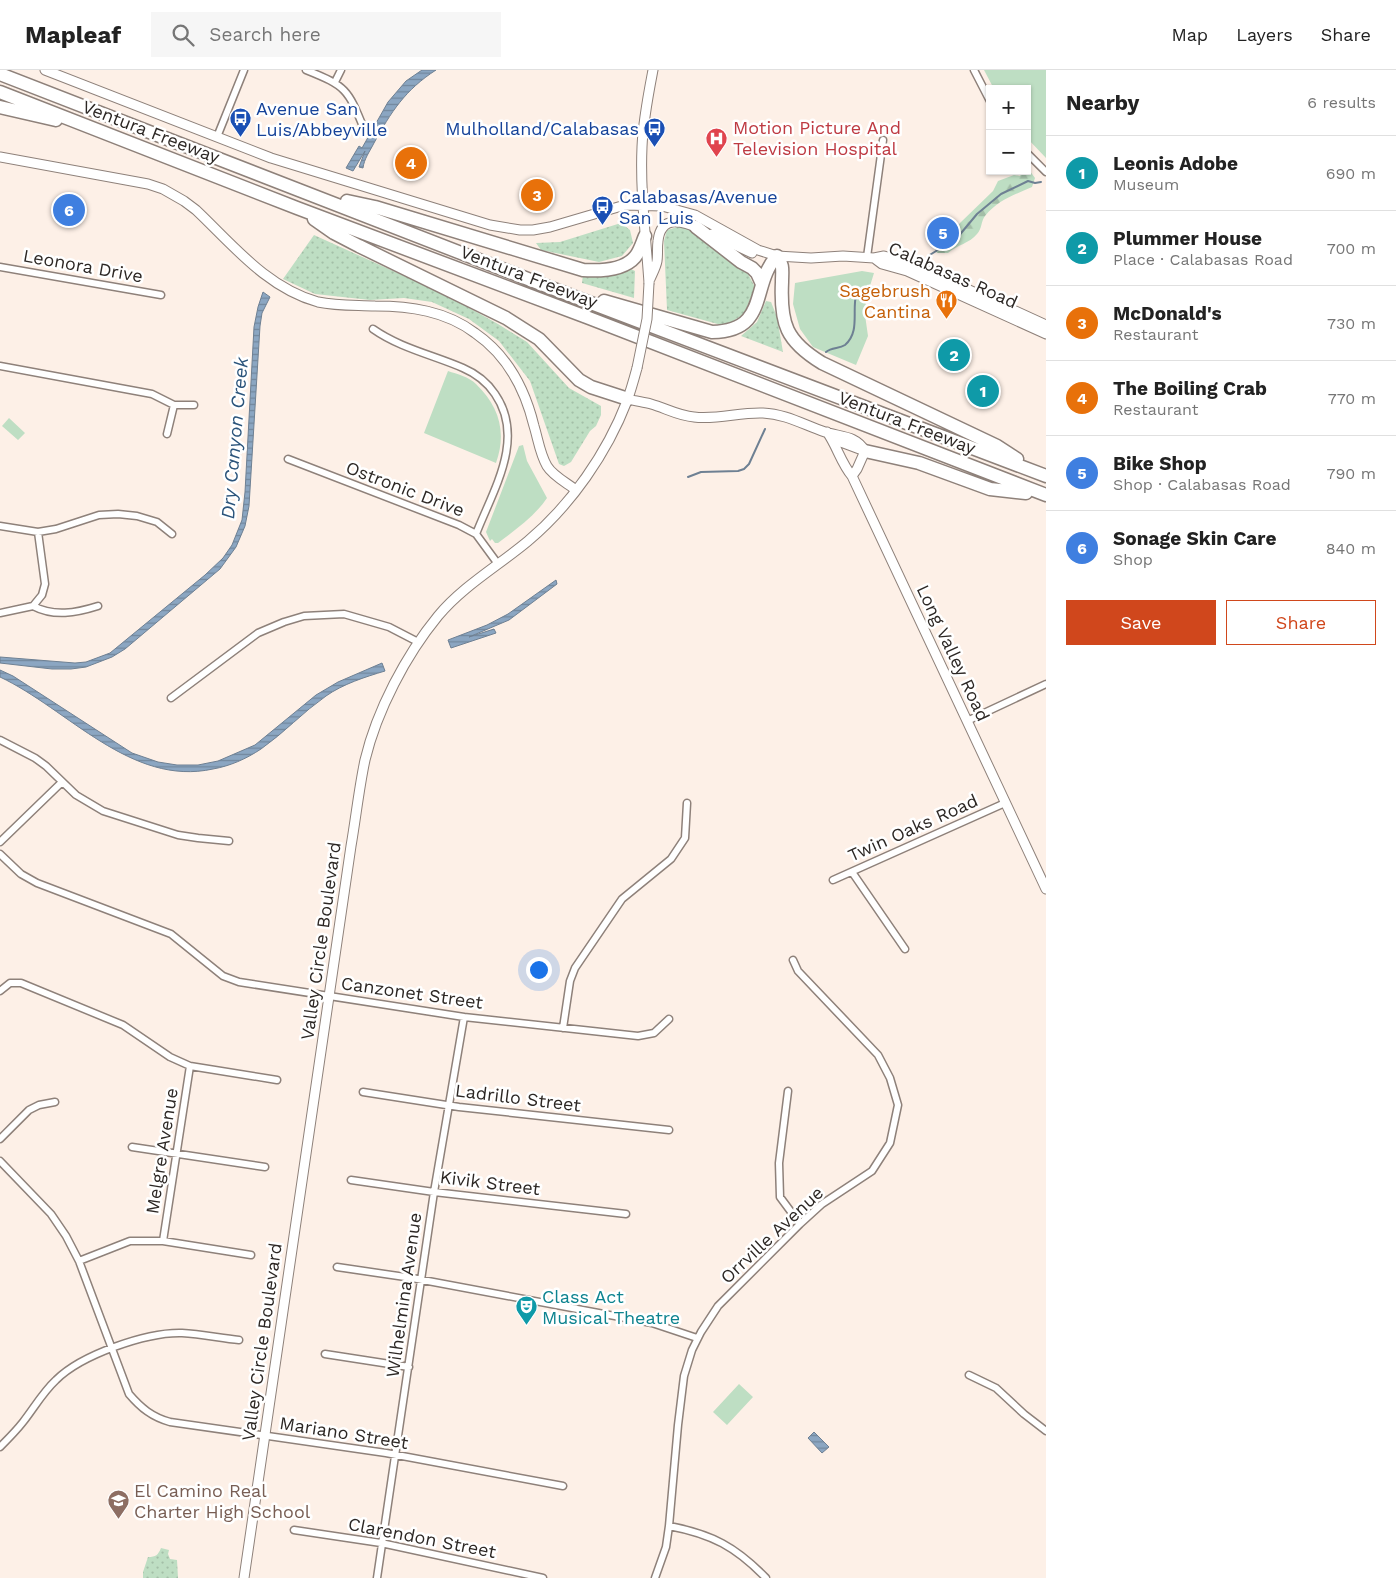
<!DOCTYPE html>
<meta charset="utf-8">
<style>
body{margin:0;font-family:"Work Sans",sans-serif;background:#f6f6f6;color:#222}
.controls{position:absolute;right:15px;top:15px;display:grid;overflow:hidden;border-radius:0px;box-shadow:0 1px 4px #0004}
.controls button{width:45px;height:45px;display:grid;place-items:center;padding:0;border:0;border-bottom:1px solid #e0e0e0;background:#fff;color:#222;font:25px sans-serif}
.you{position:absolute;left:538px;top:899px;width:18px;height:18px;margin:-12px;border:4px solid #fff;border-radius:50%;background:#1a73e8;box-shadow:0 0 0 8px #1a73e833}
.badge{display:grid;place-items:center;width:32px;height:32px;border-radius:50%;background:#d0471c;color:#fff;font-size:16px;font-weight:700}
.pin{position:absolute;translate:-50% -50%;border:2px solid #fff;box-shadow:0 1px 5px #0006}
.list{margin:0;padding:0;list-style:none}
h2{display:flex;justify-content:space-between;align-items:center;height:65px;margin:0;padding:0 20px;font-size:21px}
h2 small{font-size:16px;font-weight:400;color:#767676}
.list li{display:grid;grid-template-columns:32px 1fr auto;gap:15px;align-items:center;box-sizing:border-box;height:75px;padding:0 20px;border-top:1px solid #e0e0e0}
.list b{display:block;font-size:19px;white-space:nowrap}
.list p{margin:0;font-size:16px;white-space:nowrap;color:#767676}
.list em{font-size:16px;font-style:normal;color:#767676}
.actions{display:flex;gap:10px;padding:15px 20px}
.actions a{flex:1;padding:11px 0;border:1px solid #d0471c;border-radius:0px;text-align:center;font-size:18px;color:#d0471c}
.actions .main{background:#d0471c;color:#fff}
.icon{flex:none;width:28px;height:28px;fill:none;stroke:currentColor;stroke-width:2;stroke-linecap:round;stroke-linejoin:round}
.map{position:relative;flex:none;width:1046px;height:1508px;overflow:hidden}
header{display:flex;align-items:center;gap:30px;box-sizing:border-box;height:70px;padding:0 25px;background:#fff;border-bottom:1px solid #e0e0e0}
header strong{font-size:24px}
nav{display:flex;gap:28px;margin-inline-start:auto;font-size:18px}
.search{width:350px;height:45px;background:#f6f6f6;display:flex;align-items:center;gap:12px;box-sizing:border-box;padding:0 18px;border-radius:0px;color:#767676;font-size:19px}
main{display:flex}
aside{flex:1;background:#fff}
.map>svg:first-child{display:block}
.grass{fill:url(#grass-dots)}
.forest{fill:url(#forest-firs)}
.green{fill:#bedec3}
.water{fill:url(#water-rules);stroke:#6e8093}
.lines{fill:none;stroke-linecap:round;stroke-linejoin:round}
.stream{stroke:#6e8093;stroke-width:2}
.street-casing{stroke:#8e817a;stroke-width:9}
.secondary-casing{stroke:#8e817a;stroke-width:11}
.highway-casing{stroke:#8e817a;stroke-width:15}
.street{stroke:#fff;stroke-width:6}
.secondary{stroke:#fff;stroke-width:9}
.highway{stroke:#fff;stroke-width:12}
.secondary-bridge-casing{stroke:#8e817a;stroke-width:11;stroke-linecap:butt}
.secondary-bridge{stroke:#fff;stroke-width:9}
.labels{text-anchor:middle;stroke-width:5;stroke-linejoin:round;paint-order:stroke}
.transit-label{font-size:18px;fill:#164399;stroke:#fff;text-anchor:start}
.health-label{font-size:18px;fill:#be3a42;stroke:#fff;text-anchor:start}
.street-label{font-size:18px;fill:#2c2724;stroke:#fff}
.food-label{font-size:18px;fill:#c56008;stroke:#fff;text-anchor:end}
.culture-label{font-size:18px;fill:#0d838f;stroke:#fff;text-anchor:start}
.education-label{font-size:18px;fill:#785e54;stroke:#fff;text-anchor:start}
.water-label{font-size:19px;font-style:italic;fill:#2b547b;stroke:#fff}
</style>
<header>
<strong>Mapleaf</strong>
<div class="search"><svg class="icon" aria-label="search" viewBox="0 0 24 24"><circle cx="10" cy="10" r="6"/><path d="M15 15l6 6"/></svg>Search here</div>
<nav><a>Map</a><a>Layers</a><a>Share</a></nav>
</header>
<main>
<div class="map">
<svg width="1046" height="1508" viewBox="0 0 1046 1508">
<defs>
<pattern id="grass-dots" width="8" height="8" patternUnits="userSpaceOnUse" patternTransform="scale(1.25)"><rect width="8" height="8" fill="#bedec3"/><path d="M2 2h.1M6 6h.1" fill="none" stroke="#a3bea7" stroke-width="1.8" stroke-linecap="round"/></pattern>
<pattern id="forest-firs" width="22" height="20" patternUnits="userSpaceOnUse" patternTransform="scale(1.25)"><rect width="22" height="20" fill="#bedec3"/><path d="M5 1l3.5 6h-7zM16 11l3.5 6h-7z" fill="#a3bea7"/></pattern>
<pattern id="water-rules" width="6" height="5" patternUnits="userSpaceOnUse" patternTransform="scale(1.25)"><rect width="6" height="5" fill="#8ba6c2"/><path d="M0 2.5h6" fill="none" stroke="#72879d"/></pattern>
</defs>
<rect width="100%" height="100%" fill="#fdf0e7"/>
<!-- grass -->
<path class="grass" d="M621 153 630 160 633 173 622 186 599 192 541 180 536 173 560 172Z
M684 155 705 167 747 202 755 217 744 244 725 256 667 240 664 171 667 160Z
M314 165 446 225 498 254 527 272 569 318 601 336V345L596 356 590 361 571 392 564 396 559 394 530 311 499 271 469 249 432 232 404 228 370 230 315 224 283 209Z
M631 199 635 201 634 228 582 213 583 204H606Z
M766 231 771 232 777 247 783 282 741 266 757 252Z
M161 1478 169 1480 168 1484 170 1489 177 1490 178 1508H143V1502L148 1487C156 1487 158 1485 161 1478Z"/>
<!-- forest -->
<path class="forest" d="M1027 97 1035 108 1032 117C1014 125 998 130 985 146 981 151 982 159 977 164 970 173 957 175 948 183H937L934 177 945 170 960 153 993 121 998 111 1014 105 1020 106 1023 101H1027Z"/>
<!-- green -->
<path class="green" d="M984 0H1046V88L1027 68V19H994Z
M862 201 874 203 866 229 865 245 868 266 856 295 813 277 800 259 793 234 795 213Z
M448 301C457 304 469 307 476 314 499 336 507 362 496 393L424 363Z
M9 348 25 363 18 370 2 356Z
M523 375 527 391 547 428C535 446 515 460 498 473H495L492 469 490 471 486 462 519 376Z
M739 1314 753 1327 727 1355 713 1342Z"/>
<!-- water -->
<path class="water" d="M422 0H436C405 20 391 42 374 73 370 81 364 89 363 98L359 97 365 81 353 101 346 98 359 76 362 78 388 32 406 11Z
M263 222 270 227 262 243 260 256 249 436 245 456 236 477 220 499 125 579 112 587 86 597 71 599H52L0 593V587L75 593 86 592 110 583 205 505 223 488 232 475 242 450 245 422 254 257 258 237Z
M556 510 557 514 509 550 469 567 494 559 496 563 451 578 448 570 487 555 508 544Z
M382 593 385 601C365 607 343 614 326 626 303 642 284 663 261 679 246 689 230 696 213 699 131 717 68 639 0 607V600L13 606 132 683 158 692 177 695H198L218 691 255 675 316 625 338 612Z
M814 1362 829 1377 822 1383 808 1368Z"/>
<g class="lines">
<!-- stream -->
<path class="stream" d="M928 186 957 168 977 144 1001 124 1028 111 1035 113 1041 112
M826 282C832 277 839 279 845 275 860 262 852 242 856 225
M688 407 701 402 738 401 744 399 749 394 765 359"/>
<defs>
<path id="street" d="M306 0C346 16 348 19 364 59
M974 0 990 31
M335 12 341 0
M217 67 244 0
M1027 83 1046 102
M867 187 883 70
M0 197 161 225
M373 259C400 278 433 285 463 298 477 304 487 312 495 324 526 369 493 420 476 464
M0 296 152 324 174 335H194
M167 364 174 335
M288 389 459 455 476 464 498 494
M0 456 38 462 56 459 99 445 118 444 137 446 157 452 172 464
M33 536C54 547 76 543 98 536
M0 543 33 536 42 525 45 514 38 462
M171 628 258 563 284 552 304 546 344 544 389 557 418 572
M967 651 1046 614
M0 670 35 688 46 696 76 725 103 741 178 765 198 768 229 771
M0 772 62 712
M0 784 21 804 37 813 171 864 223 906 239 912 464 947 638 966 654 963 669 949
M852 802 905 879
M833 810 1005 733
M0 921 10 913H21L123 955 170 987 190 996 277 1010
M563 958 570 911 575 898 622 829 671 789 685 768 687 733
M788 1021 779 1093 780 1127 800 1154
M363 1022 459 1037 669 1060
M0 1069 29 1040 39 1035 55 1032
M132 1077 265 1097
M0 1091 51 1144 66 1166 79 1191 129 1324C141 1338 152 1347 170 1352L386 1383 563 1416
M351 1110 434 1122 626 1144
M163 1171 190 996
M79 1191 130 1171H163L251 1185
M337 1197 412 1208 652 1253 697 1268
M325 1284 409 1297
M969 1305 996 1318 1024 1344 1046 1361
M0 1377C8 1369 16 1361 23 1352 34 1338 43 1322 56 1310 81 1285 146 1262 182 1263 201 1264 220 1268 239 1270
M669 1456C712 1464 736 1477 766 1508
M294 1460 381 1473 543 1508
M377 1508 434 1122 464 947
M655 1508 666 1477 669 1456 678 1355 684 1306 692 1280 701 1262 718 1236 800 1154 822 1134 872 1101 890 1073 898 1035 890 1008 878 985 798 901 793 890"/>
<path id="secondary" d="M45 0 271 88 490 155 520 160H533L550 157 625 135 662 136 695 145 758 180 777 186 811 188 843 186 874 188 884 186 896 189 921 198 1046 255
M0 87 148 114 163 119 184 131 196 140C233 175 267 218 318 232 337 236 356 235 375 236 410 236 446 241 475 263 507 285 525 319 534 356 538 369 540 384 547 396 553 406 567 413 576 420
M712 164 752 183
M874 188 882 194 907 201 1046 264
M650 209C652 204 656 197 657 191 658 185 657 178 658 171 661 144 683 151 700 159
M649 213C646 167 640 122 642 77 643 51 648 26 653 0
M628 329C635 331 643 332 651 334 665 338 679 346 694 347 717 350 740 342 763 343 786 344 804 355 825 362 840 367 856 365 865 381
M827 362C837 376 841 393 852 406L1046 819
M831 365 841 372 865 381
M852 406 857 399 865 381
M244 1508 351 776C356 747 359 718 365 690 377 640 406 585 438 546 463 516 498 496 528 471 571 435 607 383 627 331 631 320 634 309 637 298"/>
<path id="highway" d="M0 4 546 216 1046 406
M0 22 297 138 589 248 1046 425
M0 37 56 50
M347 131 375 137 583 200C599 201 623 201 635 187 640 181 642 173 645 166
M314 149 334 163 359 176 506 248 539 269 579 310 591 317 628 329
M696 157 741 192 752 198 757 203 762 214
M604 231 712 262C770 261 750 215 777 186 784 195 782 201 782 212 780 254 786 271 822 293L997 376 1017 389
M865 381 919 393 990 419 1026 423"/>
</defs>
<!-- street casing -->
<use href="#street" class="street-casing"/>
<!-- secondary casing -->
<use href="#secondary" class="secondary-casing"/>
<!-- highway casing -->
<use href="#highway" class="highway-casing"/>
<!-- street -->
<use href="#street" class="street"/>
<!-- secondary -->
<use href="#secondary" class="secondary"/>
<!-- highway -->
<use href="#highway" class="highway"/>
<defs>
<path id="secondary-bridge" d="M637 298 647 249 649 213"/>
</defs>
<!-- secondary-bridge casing -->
<use href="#secondary-bridge" class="secondary-bridge-casing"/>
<!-- secondary-bridge -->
<use href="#secondary-bridge" class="secondary-bridge"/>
</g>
<!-- icons -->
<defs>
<symbol id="bus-pin" viewBox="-11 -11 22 30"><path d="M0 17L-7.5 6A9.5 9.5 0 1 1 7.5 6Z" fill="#1a4fb4" stroke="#fff"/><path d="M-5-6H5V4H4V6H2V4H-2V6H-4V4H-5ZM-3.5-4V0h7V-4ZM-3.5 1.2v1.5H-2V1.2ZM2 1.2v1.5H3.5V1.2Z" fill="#fff"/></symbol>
<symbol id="hospital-pin" viewBox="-11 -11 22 30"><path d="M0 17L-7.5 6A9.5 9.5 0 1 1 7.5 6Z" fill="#e0444e" stroke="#fff"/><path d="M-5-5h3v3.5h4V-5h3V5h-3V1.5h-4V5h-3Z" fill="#fff"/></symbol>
<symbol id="restaurant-pin" viewBox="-11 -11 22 30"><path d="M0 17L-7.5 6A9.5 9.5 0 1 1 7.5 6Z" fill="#e8710a" stroke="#fff"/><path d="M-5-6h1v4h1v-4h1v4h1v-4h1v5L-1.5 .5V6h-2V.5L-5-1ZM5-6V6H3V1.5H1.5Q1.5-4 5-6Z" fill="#fff"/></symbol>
<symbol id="theatre-pin" viewBox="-11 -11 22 30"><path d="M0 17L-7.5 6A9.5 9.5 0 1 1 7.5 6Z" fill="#0f9aa8" stroke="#fff"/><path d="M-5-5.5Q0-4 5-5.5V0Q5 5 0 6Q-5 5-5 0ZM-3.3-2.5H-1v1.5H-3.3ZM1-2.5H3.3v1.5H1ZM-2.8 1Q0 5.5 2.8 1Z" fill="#fff"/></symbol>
<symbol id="school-pin" viewBox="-11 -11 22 30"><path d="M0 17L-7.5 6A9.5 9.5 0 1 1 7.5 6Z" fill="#8d6e63" stroke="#fff"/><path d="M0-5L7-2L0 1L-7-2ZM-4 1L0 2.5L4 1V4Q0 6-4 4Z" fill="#fff"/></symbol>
</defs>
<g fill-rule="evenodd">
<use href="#bus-pin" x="228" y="36" width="25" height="34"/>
<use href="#bus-pin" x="642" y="46" width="25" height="34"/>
<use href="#hospital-pin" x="704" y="56" width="25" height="34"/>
<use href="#bus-pin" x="590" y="124" width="25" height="34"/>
<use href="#restaurant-pin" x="934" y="218" width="25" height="34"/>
<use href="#theatre-pin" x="514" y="1224" width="25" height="34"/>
<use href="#school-pin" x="106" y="1418" width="25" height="34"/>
</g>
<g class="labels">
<!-- transit labels -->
<g class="transit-label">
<text x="256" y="45">Avenue San<tspan x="256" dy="21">Luis/Abbeyville</tspan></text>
<text x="639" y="65" text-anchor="end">Mulholland/Calabasas</text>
<text x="619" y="133">Calabasas/Avenue<tspan x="619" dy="21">San Luis</tspan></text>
</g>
<!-- health labels -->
<g class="health-label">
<text x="733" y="64">Motion Picture And<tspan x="733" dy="21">Television Hospital</tspan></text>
</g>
<!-- street labels -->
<g class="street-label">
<text transform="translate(151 62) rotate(21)" y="6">Ventura Freeway</text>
<text transform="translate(83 196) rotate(10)" y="6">Leonora Drive</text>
<text transform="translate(953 205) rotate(24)" y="6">Calabasas Road</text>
<text transform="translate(529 207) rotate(21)" y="6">Ventura Freeway</text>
<text transform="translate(907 353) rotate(21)" y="6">Ventura Freeway</text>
<text transform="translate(405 419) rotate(21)" y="6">Ostronic Drive</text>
<text transform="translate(953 583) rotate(65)" y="6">Long Valley Road</text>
<text transform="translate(913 758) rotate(-24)" y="6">Twin Oaks Road</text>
<text transform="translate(321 871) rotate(-82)" y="6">Valley Circle Boulevard</text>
<text transform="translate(412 923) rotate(8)" y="6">Canzonet Street</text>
<text transform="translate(518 1028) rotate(7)" y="6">Ladrillo Street</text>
<text transform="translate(162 1081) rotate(-81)" y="6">Melgre Avenue</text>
<text transform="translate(490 1113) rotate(7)" y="6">Kivik Street</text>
<text transform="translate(772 1165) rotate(-43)" y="6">Orrville Avenue</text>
<text transform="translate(404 1225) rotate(-82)" y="6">Wilhelmina Avenue</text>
<text transform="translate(262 1272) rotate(-82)" y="6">Valley Circle Boulevard</text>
<text transform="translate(344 1363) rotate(9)" y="6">Mariano Street</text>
<text transform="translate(422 1468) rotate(11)" y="6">Clarendon Street</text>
</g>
<!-- food labels -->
<g class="food-label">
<text x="931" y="227">Sagebrush<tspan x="931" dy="21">Cantina</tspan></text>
</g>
<!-- culture labels -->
<g class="culture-label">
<text x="542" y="1233">Class Act<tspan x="542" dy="21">Musical Theatre</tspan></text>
</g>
<!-- education labels -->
<g class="education-label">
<text x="134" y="1427">El Camino Real<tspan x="134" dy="21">Charter High School</tspan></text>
</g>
<!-- water labels -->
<g class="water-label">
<text transform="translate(234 368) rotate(-85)" y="7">Dry Canyon Creek</text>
</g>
</g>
</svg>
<div class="controls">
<button>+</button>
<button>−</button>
</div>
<div class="you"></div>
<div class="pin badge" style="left:983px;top:321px;background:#0f9aa8">1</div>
<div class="pin badge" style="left:954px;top:285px;background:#0f9aa8">2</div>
<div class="pin badge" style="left:537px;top:125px;background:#e8710a">3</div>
<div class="pin badge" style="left:411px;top:93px;background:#e8710a">4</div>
<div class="pin badge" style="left:943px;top:163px;background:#3f7fe0">5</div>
<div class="pin badge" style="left:69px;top:140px;background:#3f7fe0">6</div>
</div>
<aside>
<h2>Nearby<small>6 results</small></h2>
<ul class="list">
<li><span class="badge" style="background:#0f9aa8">1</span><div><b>Leonis Adobe</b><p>Museum</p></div><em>690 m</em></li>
<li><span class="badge" style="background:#0f9aa8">2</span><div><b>Plummer House</b><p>Place · Calabasas Road</p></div><em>700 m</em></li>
<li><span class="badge" style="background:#e8710a">3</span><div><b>McDonald's</b><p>Restaurant</p></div><em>730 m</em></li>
<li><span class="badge" style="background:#e8710a">4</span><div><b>The Boiling Crab</b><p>Restaurant</p></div><em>770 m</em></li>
<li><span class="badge" style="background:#3f7fe0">5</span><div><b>Bike Shop</b><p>Shop · Calabasas Road</p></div><em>790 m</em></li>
<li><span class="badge" style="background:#3f7fe0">6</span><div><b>Sonage Skin Care</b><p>Shop</p></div><em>840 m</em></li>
</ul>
<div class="actions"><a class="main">Save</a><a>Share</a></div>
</aside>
</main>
